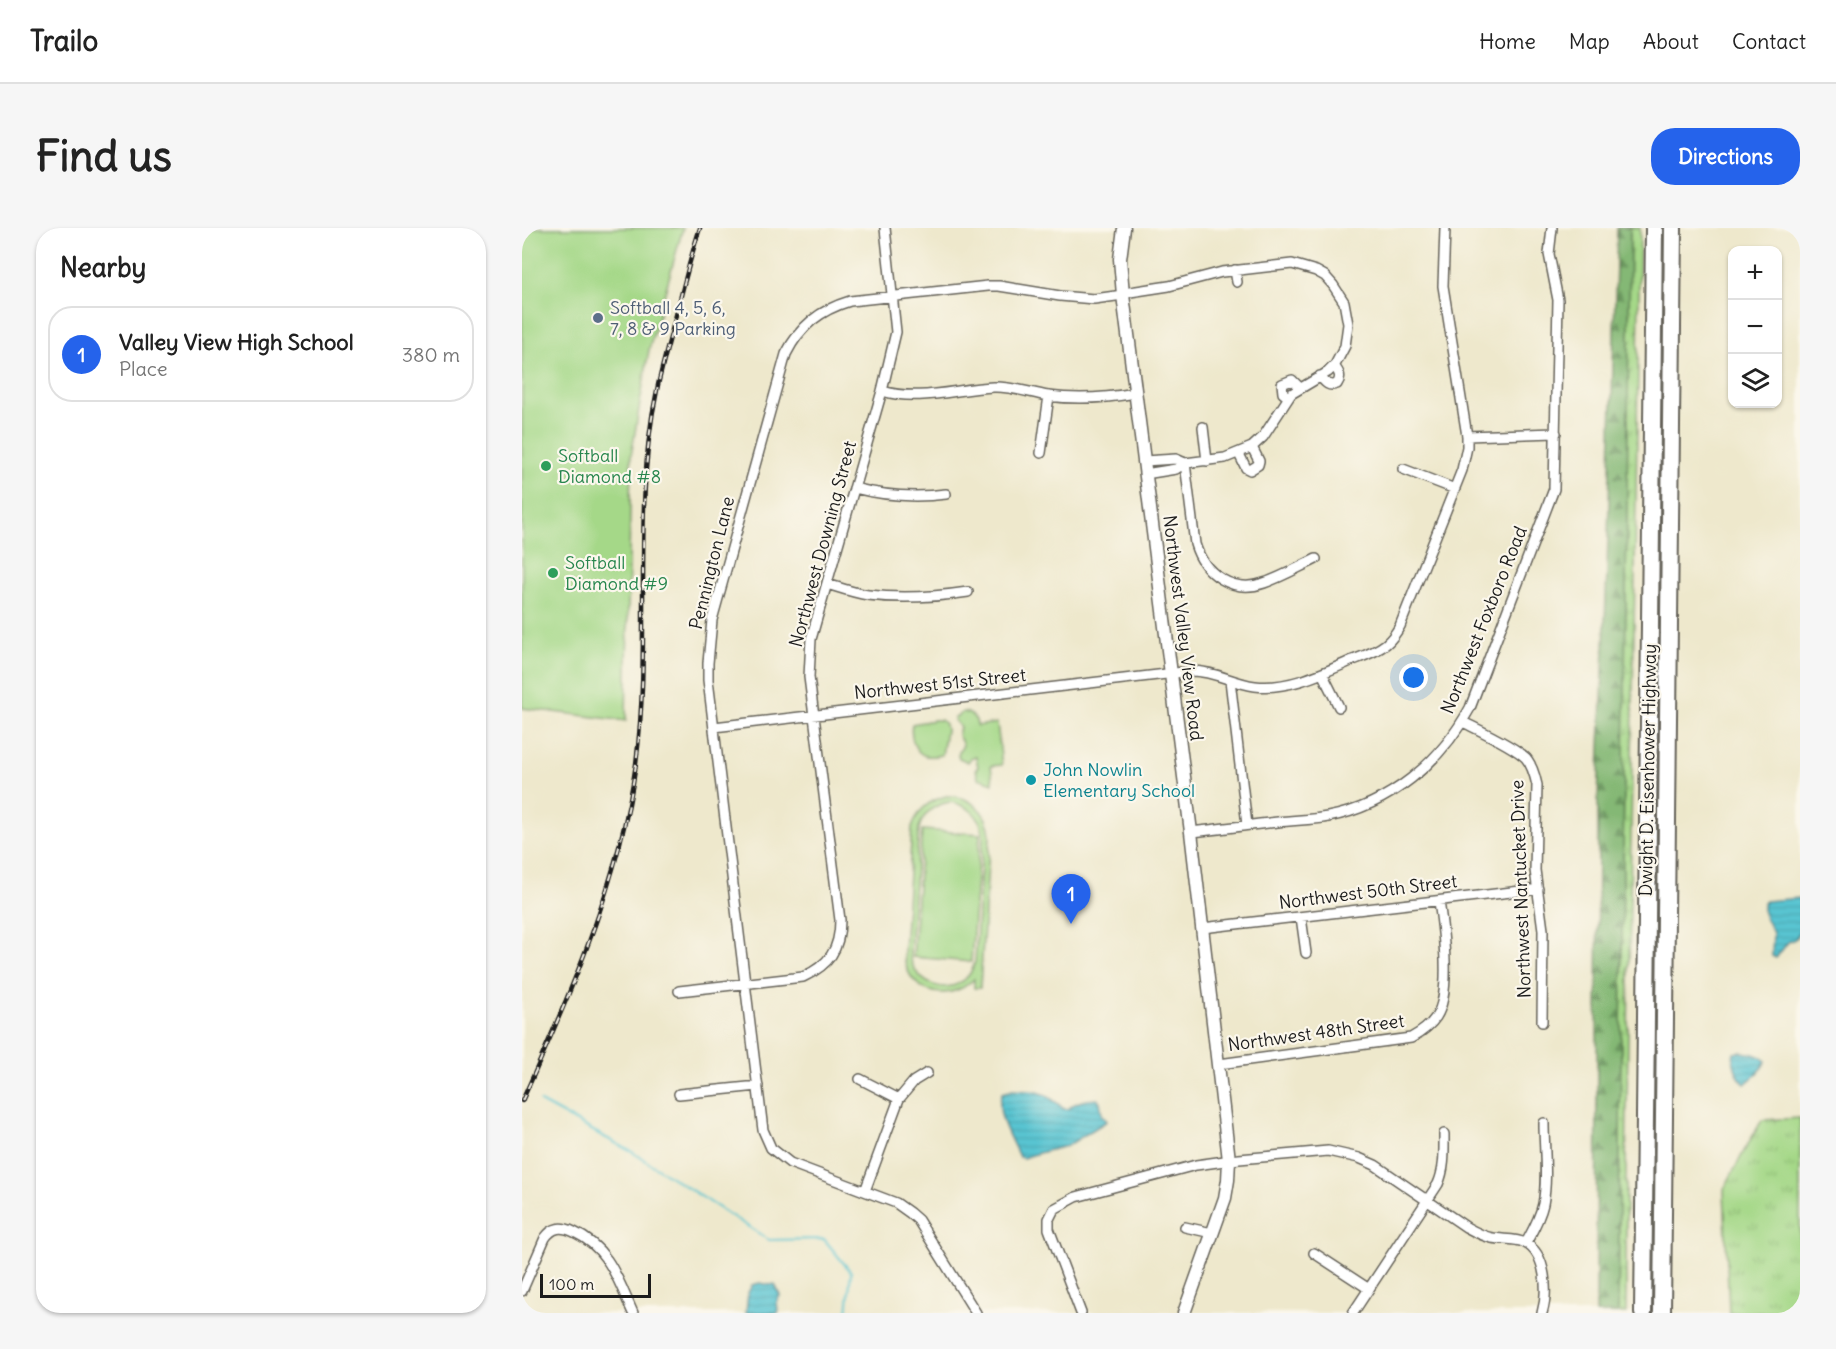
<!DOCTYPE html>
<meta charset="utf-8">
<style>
body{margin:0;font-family:Delius,sans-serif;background:#f6f6f6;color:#222}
.controls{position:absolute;right:18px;top:18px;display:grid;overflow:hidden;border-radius:12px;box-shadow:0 2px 4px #0004}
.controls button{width:54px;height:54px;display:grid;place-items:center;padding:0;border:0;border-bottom:2px solid #e0e0e0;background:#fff;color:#222;font:30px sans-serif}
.scale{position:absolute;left:18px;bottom:15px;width:111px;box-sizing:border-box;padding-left:6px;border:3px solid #1c1c1c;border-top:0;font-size:16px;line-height:21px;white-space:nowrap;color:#1c1c1c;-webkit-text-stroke:4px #fbf7ec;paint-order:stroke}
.you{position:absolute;left:892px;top:450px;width:21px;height:21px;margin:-15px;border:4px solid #fff;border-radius:50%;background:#1a73e8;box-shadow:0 0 0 9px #1a73e833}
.badge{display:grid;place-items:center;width:39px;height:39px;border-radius:50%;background:#2563eb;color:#fff;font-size:20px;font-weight:700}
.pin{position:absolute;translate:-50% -50px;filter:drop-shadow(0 2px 3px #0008)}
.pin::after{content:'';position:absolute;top:32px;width:21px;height:18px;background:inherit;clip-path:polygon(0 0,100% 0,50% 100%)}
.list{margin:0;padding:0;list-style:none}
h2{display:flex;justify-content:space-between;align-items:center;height:78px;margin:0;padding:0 24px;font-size:26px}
h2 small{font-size:20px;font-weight:400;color:#767676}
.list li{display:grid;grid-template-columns:39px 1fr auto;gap:18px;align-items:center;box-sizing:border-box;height:96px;margin:0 12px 12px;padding:0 12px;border:2px solid #e0e0e0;border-radius:24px}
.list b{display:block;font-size:22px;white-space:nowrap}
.list p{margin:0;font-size:20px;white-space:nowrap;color:#767676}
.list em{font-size:20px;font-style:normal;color:#767676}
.icon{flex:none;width:33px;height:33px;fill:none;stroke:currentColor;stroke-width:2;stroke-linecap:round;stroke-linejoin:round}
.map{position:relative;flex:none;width:1278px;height:1085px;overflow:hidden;border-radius:24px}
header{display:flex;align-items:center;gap:36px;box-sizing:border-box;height:84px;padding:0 30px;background:#fff;border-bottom:2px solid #e0e0e0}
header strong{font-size:28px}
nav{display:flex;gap:33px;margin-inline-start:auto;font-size:21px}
.intro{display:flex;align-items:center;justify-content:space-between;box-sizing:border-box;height:144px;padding:0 36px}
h1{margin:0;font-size:42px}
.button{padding:15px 27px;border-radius:24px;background:#2563eb;color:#fff;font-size:21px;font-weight:700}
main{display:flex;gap:36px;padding:0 36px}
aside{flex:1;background:#fff;border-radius:24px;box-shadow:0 2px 4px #0004}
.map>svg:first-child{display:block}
.grass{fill:url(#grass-tufts);stroke:#607a52;stroke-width:1.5}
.forest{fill:url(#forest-firs);stroke:#506a48;stroke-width:1.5}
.park{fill:#a5d888;stroke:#607a52;stroke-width:1.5;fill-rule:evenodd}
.water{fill:url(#water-rules);stroke:#3a7076;stroke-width:1.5}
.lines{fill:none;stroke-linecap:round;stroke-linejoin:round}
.stream{stroke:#58c4d1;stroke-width:2}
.street-casing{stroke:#66635a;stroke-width:12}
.secondary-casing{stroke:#66635a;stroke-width:15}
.highway-casing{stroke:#66635a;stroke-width:20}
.street{stroke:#fff;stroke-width:9}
.secondary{stroke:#fff;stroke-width:12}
.highway{stroke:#fff;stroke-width:16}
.rail-casing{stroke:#1c1c1c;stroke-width:4.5}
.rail{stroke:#fbf7ec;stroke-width:2;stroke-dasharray:7;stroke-linecap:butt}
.service-dot{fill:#5c6f8a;stroke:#fbf7ec;stroke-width:2}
.leisure-dot{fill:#2e9e5b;stroke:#fbf7ec;stroke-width:2}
.culture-dot{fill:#0f9aa8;stroke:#fbf7ec;stroke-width:2}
.labels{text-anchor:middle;stroke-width:4.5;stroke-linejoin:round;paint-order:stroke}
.service-label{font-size:18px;fill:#4e5e75;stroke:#fbf7ec;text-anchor:start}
.leisure-label{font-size:18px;fill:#27864d;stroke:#fbf7ec;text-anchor:start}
.street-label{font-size:18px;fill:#1c1c1c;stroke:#fbf7ec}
.culture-label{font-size:18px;fill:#0d838f;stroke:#fbf7ec;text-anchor:start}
</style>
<header>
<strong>Trailo</strong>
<nav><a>Home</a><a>Map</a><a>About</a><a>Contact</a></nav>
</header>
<div class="intro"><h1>Find us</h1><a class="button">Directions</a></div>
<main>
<aside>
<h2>Nearby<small></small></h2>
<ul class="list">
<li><span class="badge">1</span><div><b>Valley View High School</b><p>Place</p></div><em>380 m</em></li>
</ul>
</aside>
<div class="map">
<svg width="1278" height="1085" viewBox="0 0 1278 1085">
<defs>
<pattern id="grass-tufts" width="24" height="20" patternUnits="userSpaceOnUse" patternTransform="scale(1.5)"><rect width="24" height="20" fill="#a5d888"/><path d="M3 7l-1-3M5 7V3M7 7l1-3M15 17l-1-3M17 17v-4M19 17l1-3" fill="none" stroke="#8db975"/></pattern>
<pattern id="forest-firs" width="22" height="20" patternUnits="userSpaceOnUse" patternTransform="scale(1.5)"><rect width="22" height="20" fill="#84b874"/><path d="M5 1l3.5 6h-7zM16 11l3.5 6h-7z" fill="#6b955e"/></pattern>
<pattern id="water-rules" width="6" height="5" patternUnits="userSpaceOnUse" patternTransform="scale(1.5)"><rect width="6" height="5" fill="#58c4d1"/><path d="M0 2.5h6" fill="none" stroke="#4ca8b3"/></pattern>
</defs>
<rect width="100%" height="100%" fill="#fbf7ec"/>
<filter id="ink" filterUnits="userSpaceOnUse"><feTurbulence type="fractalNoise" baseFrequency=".0167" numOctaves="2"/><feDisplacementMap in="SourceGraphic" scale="12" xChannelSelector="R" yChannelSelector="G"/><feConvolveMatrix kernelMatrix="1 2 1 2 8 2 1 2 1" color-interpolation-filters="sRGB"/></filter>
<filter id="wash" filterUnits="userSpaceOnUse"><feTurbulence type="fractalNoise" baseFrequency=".008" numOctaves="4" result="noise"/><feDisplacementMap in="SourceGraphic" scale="24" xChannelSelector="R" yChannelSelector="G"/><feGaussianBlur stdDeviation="1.35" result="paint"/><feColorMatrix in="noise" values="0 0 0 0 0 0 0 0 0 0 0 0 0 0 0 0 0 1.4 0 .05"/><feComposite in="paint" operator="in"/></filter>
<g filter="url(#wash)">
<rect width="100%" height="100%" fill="#eee8cc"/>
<!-- grass -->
<path class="grass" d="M1108 0H1118L1104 946V1085H1096Z
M1278 890V1085H1207L1202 961 1222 923 1240 892Z"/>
<!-- forest -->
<path class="forest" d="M1095 0H1108L1096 1085H1074L1076 571 1085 342Z"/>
<!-- park -->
<path class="park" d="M0 0H161L127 122 109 228 104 493 0 480Z
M441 484C449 485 455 490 455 498L475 495 480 537 469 538 471 555 456 550 454 541 456 539 454 529 448 531 446 534 437 530 436 526 441 517 436 507 438 499 432 492 433 489Z
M412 492H419L423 496 424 502 420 527C414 528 409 529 404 528 391 524 388 507 390 496Z
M424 568C448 567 466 583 468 607L458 760H452V751C424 779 381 763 382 722L390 599C396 582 406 573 424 568ZM429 574C447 578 459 587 461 607L453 734C442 774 388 762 388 723L397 600C402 584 412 576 429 574Z
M400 602 458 606 449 734 391 729Z"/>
<!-- water -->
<path class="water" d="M1278 670V704L1273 711 1266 714 1254 730 1250 728 1251 705 1241 685V676L1244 673Z
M1218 824C1229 825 1236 826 1244 833L1237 844 1223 856C1216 851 1209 833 1212 825Z
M490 862C518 864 519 861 542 881H546C554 873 565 871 576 871L578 874 580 887 585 893 545 918 520 924 501 930 497 929C489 910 472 885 480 865Z
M238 1055 248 1057 253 1056 258 1068 255 1072 256 1085H224L226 1065 230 1057Z"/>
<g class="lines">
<!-- stream -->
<path class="stream" d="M18 874 110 924 247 1012 302 1011 329 1044 325 1085"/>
</g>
</g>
<g filter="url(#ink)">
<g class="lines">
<defs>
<path id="street" d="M713 42 715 54
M798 148C803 155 807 159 815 156 820 149 817 144 812 138
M360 163C397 174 433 161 471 159 489 158 508 165 526 168 555 172 585 170 614 165
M766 169 761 165 760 156 770 152 778 160
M681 199 685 233
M945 208 1034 205
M519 225 527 168
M717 226 724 240 728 242 736 237 737 233 730 219
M622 233 654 231 663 235
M663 235 673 316C682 346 711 366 742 355 760 349 777 339 794 331
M881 241 933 261
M332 260C363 268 392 270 424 266
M305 356C318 360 332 365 346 367 379 371 413 369 446 364
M800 445 817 479
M708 452 725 597
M941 494C957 502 992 518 1004 530 1010 537 1013 548 1015 557L1013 642 1021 702 1020 794
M192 499 670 443C692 443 711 455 733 458 766 462 801 445 831 432 842 428 854 424 864 416 870 411 874 405 878 398L940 242 945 219V208L921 58 923 0
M669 604C698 601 727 597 756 594 773 592 790 592 806 589 868 577 919 534 948 480L1032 261 1036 72 1027 26 1030 0
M779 689 784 725
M680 700 1016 661
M157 763 281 749C307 737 318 722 318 692L287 449 289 411 360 163 374 104 363 0
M697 836 889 810C898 805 908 798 914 789 930 765 921 701 917 673
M338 851 377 871
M157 866 236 858
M343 963 377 871 392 853 405 845
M663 999 690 1005
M1004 1015C1011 1002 1018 990 1021 976 1026 950 1022 921 1022 895
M792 1025 847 1061
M0 1063 23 1010C31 999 39 998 52 1004 87 1020 96 1052 111 1085
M454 1085 396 992 388 985 374 975 268 935 249 920 241 902 186 452V435L190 392 264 126C278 98 298 82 328 73L466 58H477L538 68 572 71 601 67 608 64 647 58 700 44 770 36 794 43 803 48 811 57 822 74 826 96 823 118 813 137 806 144 769 166 741 209 730 219 703 230 663 235 654 241 623 246
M559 1085 527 1001V991L532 981 554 969 674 937 717 931 806 923 837 930 853 937 944 999C953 1004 960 1008 970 1010 981 1012 994 1010 1003 1015 1025 1026 1026 1065 1020 1085
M831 1085 916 956C923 940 922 924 922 906"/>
<path id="secondary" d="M602 0 598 31 601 67 669 604 707 932 706 952 703 970 662 1085"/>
<path id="highway" d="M1121 1085 1132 0
M1140 1085 1151 0"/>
</defs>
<!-- street casing -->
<use href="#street" class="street-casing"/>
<!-- secondary casing -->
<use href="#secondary" class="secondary-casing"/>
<!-- highway casing -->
<use href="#highway" class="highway-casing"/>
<!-- street -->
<use href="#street" class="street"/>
<!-- secondary -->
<use href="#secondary" class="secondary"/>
<!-- highway -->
<use href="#highway" class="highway"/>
<defs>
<path id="rail" d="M0 873C49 765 97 654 114 536 125 451 119 364 122 278 123 240 128 194 136 157 141 135 147 113 153 91 161 60 168 30 178 0"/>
</defs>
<!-- rail casing -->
<use href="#rail" class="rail-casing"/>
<!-- rail -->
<use href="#rail" class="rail"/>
</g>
</g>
<!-- markers -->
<circle class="service-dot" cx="76" cy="90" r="6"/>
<g class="leisure-dot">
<circle cx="24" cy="238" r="6"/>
<circle cx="31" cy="345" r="6"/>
</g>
<circle class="culture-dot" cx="509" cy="552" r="6"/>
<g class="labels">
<!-- service labels -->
<g class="service-label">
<text x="88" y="86">Softball 4, 5, 6,<tspan x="88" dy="21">7, 8 &amp; 9 Parking</tspan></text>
</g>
<!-- leisure labels -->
<g class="leisure-label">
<text x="36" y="234">Softball<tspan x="36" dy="21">Diamond #8</tspan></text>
<text x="43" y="341">Softball<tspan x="43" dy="21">Diamond #9</tspan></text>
</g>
<!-- street labels -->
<g class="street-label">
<text transform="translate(301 316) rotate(-75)" y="6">Northwest Downing Street</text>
<text transform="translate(190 335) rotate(-76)" y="6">Pennington Lane</text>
<text transform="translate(962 392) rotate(-68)" y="6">Northwest Foxboro Road</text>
<text transform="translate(661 400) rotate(83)" y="6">Northwest Valley View Road</text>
<text transform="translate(418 456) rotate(-6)" y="6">Northwest 51st Street</text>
<text transform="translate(1126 542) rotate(-89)" y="6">Dwight D. Eisenhower Highway</text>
<text transform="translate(999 661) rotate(-92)" y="6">Northwest Nantucket Drive</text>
<text transform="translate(846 664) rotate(-7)" y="6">Northwest 50th Street</text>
<text transform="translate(794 805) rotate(-8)" y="6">Northwest 48th Street</text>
</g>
<!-- culture labels -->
<g class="culture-label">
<text x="521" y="548">John Nowlin<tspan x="521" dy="21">Elementary School</tspan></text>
</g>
</g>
</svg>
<div class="controls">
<button>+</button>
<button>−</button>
<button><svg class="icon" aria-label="layers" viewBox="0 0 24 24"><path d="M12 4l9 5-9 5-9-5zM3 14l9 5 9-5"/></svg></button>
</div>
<div class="scale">100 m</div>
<div class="you"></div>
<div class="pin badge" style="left:549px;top:696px">1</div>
</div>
</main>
